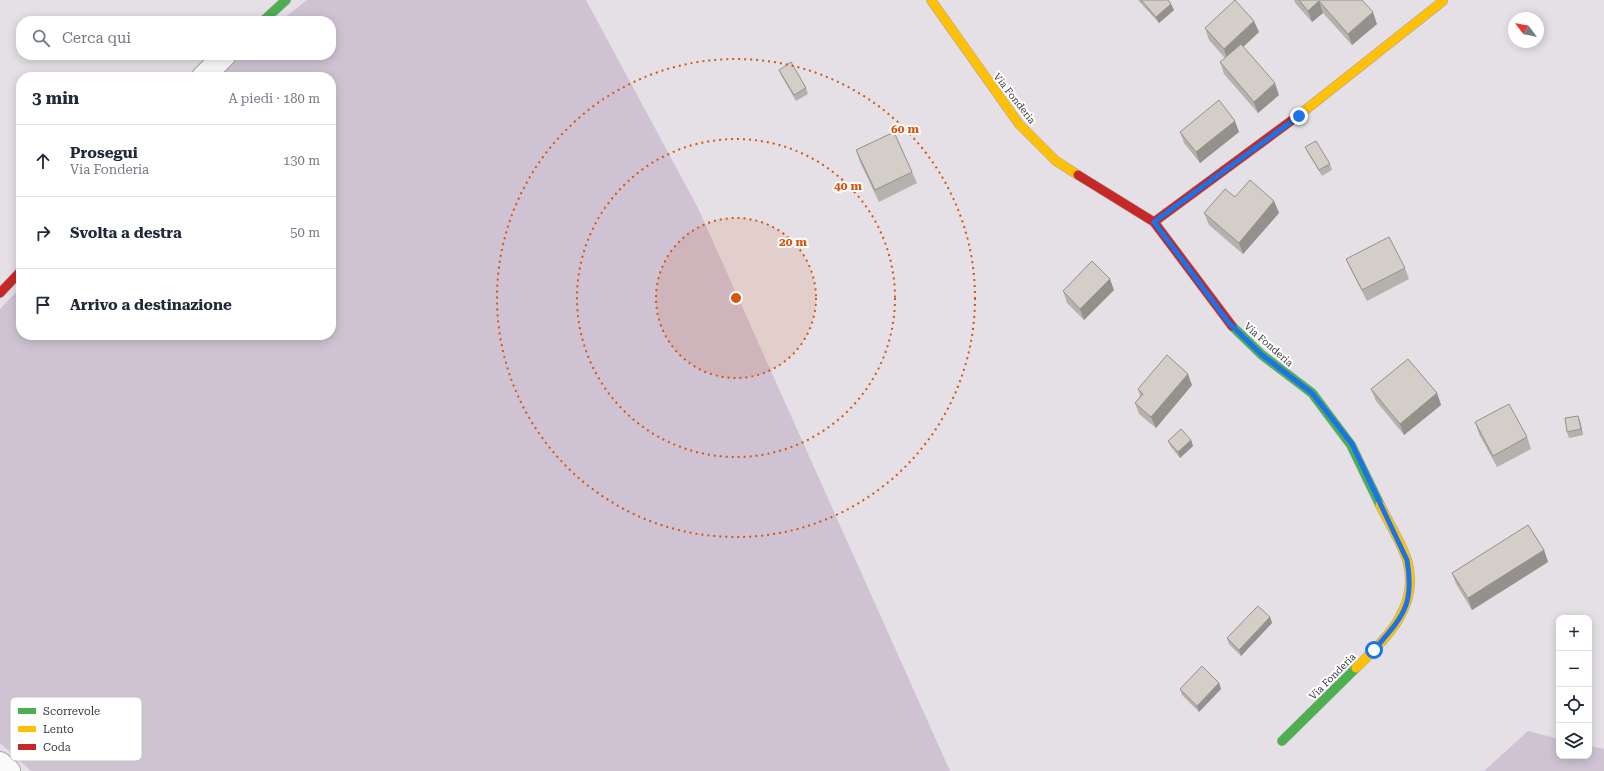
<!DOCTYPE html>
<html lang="it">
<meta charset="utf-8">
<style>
body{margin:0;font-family:"Roboto Serif",serif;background:#f2f2f3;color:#1f2937}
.controls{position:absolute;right:12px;bottom:12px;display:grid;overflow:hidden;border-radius:8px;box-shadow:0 2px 10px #0003}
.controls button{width:36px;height:36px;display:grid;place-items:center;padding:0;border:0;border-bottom:1px solid #e0e1e3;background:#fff;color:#1f2937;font:20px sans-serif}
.compass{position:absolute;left:1508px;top:12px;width:36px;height:36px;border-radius:50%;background:#fff;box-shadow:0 2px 10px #0003;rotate:302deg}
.stop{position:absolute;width:12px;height:12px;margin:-9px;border:3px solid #1a73e8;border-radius:50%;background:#fff}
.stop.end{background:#1a73e8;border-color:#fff;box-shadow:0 1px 4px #0008}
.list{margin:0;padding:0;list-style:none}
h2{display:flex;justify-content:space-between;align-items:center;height:52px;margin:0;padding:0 16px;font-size:17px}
h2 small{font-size:13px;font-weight:400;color:#747a83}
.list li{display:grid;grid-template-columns:26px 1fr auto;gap:12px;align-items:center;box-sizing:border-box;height:72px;padding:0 16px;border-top:1px solid #e0e1e3}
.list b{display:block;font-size:15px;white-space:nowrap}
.list p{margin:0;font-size:13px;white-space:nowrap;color:#747a83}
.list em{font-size:13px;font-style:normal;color:#747a83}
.icon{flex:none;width:22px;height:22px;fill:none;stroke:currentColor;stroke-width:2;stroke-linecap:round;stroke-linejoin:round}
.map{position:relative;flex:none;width:1604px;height:771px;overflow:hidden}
.search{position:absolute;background:#fff;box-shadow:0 2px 10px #0003;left:16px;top:16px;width:320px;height:44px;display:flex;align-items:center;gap:10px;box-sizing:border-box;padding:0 14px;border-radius:16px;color:#747a83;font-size:15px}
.panel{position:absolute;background:#fff;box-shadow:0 2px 10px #0003;left:16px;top:72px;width:320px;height:268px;border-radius:16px}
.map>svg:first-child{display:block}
.green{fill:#cfc3d3}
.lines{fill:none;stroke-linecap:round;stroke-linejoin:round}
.street-casing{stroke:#a6a4a7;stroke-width:24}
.fast-casing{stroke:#a6a4a7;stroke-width:10}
.slow-casing{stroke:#a6a4a7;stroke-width:10}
.jam-casing{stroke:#a6a4a7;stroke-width:10}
.street{stroke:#fbfafb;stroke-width:22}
.fast{stroke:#4caf50;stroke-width:9}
.slow{stroke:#ffc107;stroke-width:9}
.jam{stroke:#c62828;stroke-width:9}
.wall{fill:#b5b1ac}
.shaded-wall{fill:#94908c}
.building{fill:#d3cec8;stroke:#94908c}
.route{stroke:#1a73e8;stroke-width:5}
.ring{fill:none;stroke:#d65610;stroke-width:2;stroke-dasharray:2 4}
.labels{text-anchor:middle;stroke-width:4;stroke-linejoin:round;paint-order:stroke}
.street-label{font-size:10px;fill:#383639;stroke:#fff}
.key{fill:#fff;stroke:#c3c3c4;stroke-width:1}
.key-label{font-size:11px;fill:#383639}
.centre{fill:#d65610;stroke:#fff;stroke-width:2}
.ring-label{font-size:12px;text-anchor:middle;font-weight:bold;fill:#d65610;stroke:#fff;stroke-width:4;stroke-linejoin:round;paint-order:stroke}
</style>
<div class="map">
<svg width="1604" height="771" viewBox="0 0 1604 771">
<rect width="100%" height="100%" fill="#e4e0e5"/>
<!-- green -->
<path class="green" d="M307 0H586L698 208 950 771H31L0 743V309L21 287V335H331V77H219L242 55H331V21H280Z
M1528 731 1559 739V756H1589V746L1604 749V771H1484Z"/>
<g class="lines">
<defs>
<path id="street" d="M203 77 225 55
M0 763 9 771"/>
<path id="fast" d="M263 21 286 0
M1232 326 1262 355 1312 393 1351 445 1380 505
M1282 741 1356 668"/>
<path id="slow" d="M931 0 1019 124 1056 161 1078 175
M1299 115 1443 1
M1356 668C1385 639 1421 607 1407 560 1402 544 1388 521 1380 505"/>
<path id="jam" d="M1078 175 1154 222 1232 326
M1154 222 1299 115
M0 293 21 271"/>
</defs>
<!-- street casing -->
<use href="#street" class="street-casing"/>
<!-- fast casing -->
<use href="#fast" class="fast-casing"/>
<!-- slow casing -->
<use href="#slow" class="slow-casing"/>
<!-- jam casing -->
<use href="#jam" class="jam-casing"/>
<!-- street -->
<use href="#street" class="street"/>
<!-- fast -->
<use href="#fast" class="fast"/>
<!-- slow -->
<use href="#slow" class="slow"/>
<!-- jam -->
<use href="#jam" class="jam"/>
</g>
<!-- wall -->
<path class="wall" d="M1138 0H1168L1171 4 1174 10 1159 23Z
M1294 0H1362L1377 24 1352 45 1323 13 1312 22 1296 4Z
M1205 28 1259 32 1243 47 1279 95 1258 113 1224 74 1220 62 1225 58 1209 40Z
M779 70 806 88 808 94 796 101 781 75Z
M1180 132H1239L1200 163 1184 143Z
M1305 147 1330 164 1332 170 1322 176 1308 153Z
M856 150 912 172 917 183 879 202 860 162Z
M1235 197 1274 201 1279 213 1243 254 1209 225 1204 213Z
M1346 259 1405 268 1409 279 1367 301 1351 270Z
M1114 290 1084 320 1067 303 1063 291Z
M1192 385 1156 428 1139 414 1135 403 1140 396 1138 389Z
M1371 389 1437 393 1441 405 1404 435 1376 401Z
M1580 421 1583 435 1569 438 1567 432Z
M1475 422 1527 437 1531 449 1497 467 1479 434Z
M1191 440 1193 446 1180 458 1171 447 1168 441Z
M1544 550 1548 562 1472 610 1456 584 1452 573Z
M1270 617 1272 623 1241 656 1229 644 1227 638Z
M1219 683 1221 689 1199 712 1182 695 1180 689Z"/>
<!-- shaded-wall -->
<path class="shaded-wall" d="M1319 1 1323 13 1312 22 1308 11Z
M1171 4 1174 10 1159 23 1156 17Z
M1373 12 1377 24 1352 45 1348 34Z
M1254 21 1259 32 1228 61 1224 49Z
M1275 83 1279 95 1258 113 1254 102Z
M1235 121 1239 132 1200 163 1196 152Z
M1274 201 1279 213 1243 254 1239 243Z
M1110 279 1114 290 1084 320 1080 309Z
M1188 374 1192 385 1156 428 1151 417Z
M1437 393 1441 405 1404 435 1400 424Z
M1578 416 1580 421 1583 435 1581 429Z
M1191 440 1193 446 1180 458 1178 452Z
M1544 550 1548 562 1472 610 1468 598Z
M1270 617 1272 623 1241 656 1239 650Z
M1219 683 1221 689 1199 712 1197 706Z"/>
<!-- building -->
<path class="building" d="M1141 0H1168L1171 4 1156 17Z
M1235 0 1254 21 1224 49 1205 28Z
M1299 0H1362L1373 12 1348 34 1319 1 1308 11Z
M1241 44 1275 83 1254 102 1220 62Z
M791 62 806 88 794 95 779 70Z
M1219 100 1235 121 1196 152 1180 132Z
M894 132 912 172 875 190 856 150Z
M1316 141 1330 164 1319 170 1305 147Z
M1250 180 1274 201 1239 243 1204 213 1225 189 1235 197Z
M1389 237 1405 268 1362 290 1346 259Z
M1092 261 1110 279 1080 309 1063 291Z
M1167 355 1188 374 1151 417 1135 403 1143 394 1138 389Z
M1408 359 1437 393 1400 424 1371 389Z
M1509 404 1527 437 1493 456 1475 422Z
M1578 416 1581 429 1567 432 1565 418Z
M1181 429 1191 440 1178 452 1168 441Z
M1528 525 1544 550 1468 598 1452 573Z
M1258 606 1270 617 1239 650 1227 638Z
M1202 666 1219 683 1197 706 1180 689Z"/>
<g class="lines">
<!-- route -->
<path class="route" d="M1299 116 1154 222 1229 323 1262 355 1312 393 1352 444 1407 560C1415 606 1402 617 1374 650"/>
</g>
<!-- distance rings -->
<circle cx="736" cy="298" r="80" fill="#d65610" fill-opacity=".12"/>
<g class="ring">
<circle cx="736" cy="298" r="80"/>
<circle cx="736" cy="298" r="159"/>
<circle cx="736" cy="298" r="239"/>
</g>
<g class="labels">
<!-- street labels -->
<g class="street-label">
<text transform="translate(1015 98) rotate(52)" y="4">Via Fonderia</text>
<text transform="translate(1269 344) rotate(41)" y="4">Via Fonderia</text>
<text transform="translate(1332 676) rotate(-45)" y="4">Via Fonderia</text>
</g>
</g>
<!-- legend -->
<rect x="10" y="697" width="132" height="64" rx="6" class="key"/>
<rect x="18" y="708" width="18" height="6" fill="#4caf50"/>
<rect x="18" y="726" width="18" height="6" fill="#ffc107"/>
<rect x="18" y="744" width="18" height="6" fill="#c62828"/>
<g class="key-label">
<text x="43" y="715">Scorrevole</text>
<text x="43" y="733">Lento</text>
<text x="43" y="751">Coda</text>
</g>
<circle cx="736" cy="298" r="6" class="centre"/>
<g class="ring-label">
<text x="905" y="133">60 m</text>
<text x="848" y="190">40 m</text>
<text x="793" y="246">20 m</text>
</g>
</svg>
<div class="controls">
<button>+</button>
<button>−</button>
<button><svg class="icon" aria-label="locate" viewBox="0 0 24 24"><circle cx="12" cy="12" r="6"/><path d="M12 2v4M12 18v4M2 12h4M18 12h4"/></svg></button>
<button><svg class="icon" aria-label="layers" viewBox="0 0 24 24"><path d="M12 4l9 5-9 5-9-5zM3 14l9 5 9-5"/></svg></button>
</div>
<svg class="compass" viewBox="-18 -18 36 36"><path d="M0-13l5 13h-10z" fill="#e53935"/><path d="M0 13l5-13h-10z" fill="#747a83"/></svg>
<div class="stop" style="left:1374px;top:650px"></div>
<div class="stop end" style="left:1299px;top:116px"></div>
<div class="search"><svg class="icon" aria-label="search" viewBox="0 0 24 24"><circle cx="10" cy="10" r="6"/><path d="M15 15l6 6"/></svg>Cerca qui</div>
<section class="panel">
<h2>3 min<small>A piedi · 180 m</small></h2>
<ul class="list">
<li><svg class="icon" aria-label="ahead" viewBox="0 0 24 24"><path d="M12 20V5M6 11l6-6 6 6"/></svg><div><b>Prosegui</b><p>Via Fonderia</p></div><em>130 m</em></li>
<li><svg class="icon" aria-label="right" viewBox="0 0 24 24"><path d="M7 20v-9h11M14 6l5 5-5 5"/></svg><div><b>Svolta a destra</b></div><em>50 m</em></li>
<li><svg class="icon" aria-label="arrive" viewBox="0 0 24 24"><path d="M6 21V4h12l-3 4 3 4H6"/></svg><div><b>Arrivo a destinazione</b></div></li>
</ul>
</section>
</div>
